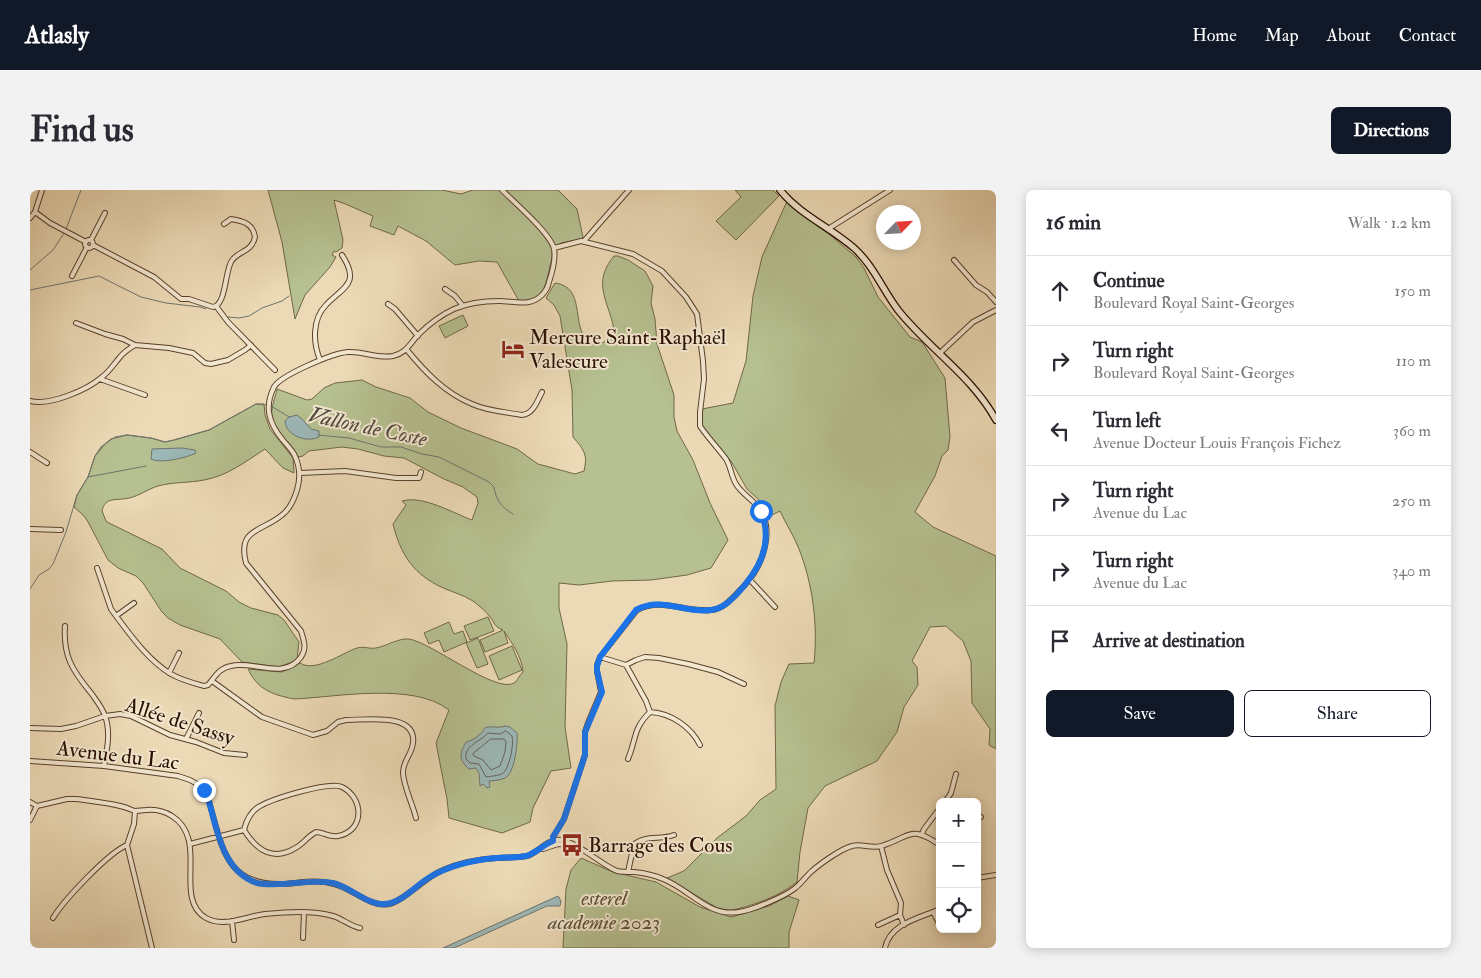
<!DOCTYPE html>
<meta charset="utf-8">
<style>
body{margin:0;font-family:"IM FELL Double Pica",serif;background:#f2f2f3;color:#2b2b33}
.controls{position:absolute;right:15px;bottom:15px;display:grid;overflow:hidden;border-radius:8px;box-shadow:0 2px 12px #0003}
.controls button{width:45px;height:45px;display:grid;place-items:center;padding:0;border:0;border-bottom:1px solid #e1e1e2;background:#fff;color:#2b2b33;font:25px sans-serif}
.compass{position:absolute;left:846px;top:15px;width:45px;height:45px;border-radius:50%;background:#fff;box-shadow:0 2px 12px #0003;rotate:65deg}
.stop{position:absolute;width:15px;height:15px;margin:-11px;border:4px solid #1a73e8;border-radius:50%;background:#fff}
.stop.end{background:#1a73e8;border-color:#fff;box-shadow:0 1px 5px #0008}
.list{margin:0;padding:0;list-style:none}
h2{display:flex;justify-content:space-between;align-items:center;height:65px;margin:0;padding:0 20px;font-size:21px}
h2 small{font-size:16px;font-weight:400;color:#7c7c81}
.list li{display:grid;grid-template-columns:32px 1fr auto;gap:15px;align-items:center;box-sizing:border-box;height:70px;padding:0 20px;border-top:1px solid #e1e1e2}
.list b{display:block;font-size:19px;white-space:nowrap}
.list p{margin:0;font-size:16px;white-space:nowrap;color:#7c7c81}
.list em{font-size:16px;font-style:normal;color:#7c7c81}
.actions{display:flex;gap:10px;padding:15px 20px}
.actions a{flex:1;padding:11px 0;border:1px solid #111827;border-radius:8px;text-align:center;font-size:18px;color:#111827}
.actions .main{background:#111827;color:#fff}
.icon{flex:none;width:28px;height:28px;fill:none;stroke:currentColor;stroke-width:2;stroke-linecap:round;stroke-linejoin:round}
.map{position:relative;flex:none;width:966px;height:758px;overflow:hidden;border-radius:8px}
header{display:flex;align-items:center;gap:30px;box-sizing:border-box;height:70px;padding:0 25px;background:#111827;color:#fff}
header strong{font-size:24px}
nav{display:flex;gap:28px;margin-inline-start:auto;font-size:18px}
.intro{display:flex;align-items:center;justify-content:space-between;box-sizing:border-box;height:120px;padding:0 30px}
h1{margin:0;font-size:35px}
.button{padding:12px 22px;border-radius:8px;background:#111827;color:#fff;font-size:18px;font-weight:700}
main{display:flex;gap:30px;padding:0 30px}
aside{flex:1;background:#fff;border-radius:8px;box-shadow:0 2px 12px #0003}
.map>svg:first-child{display:block}
.green{fill:#b6c090;stroke:#6f6748}
.water{fill:#9cb8b8;stroke:#6e746f}
.lines{fill:none;stroke-linecap:round;stroke-linejoin:round}
.shore{stroke:#62635c;stroke-width:1}
.stream{stroke:#6e746f;stroke-width:1}
.street-casing{stroke:#59412e;stroke-width:6}
.secondary-casing{stroke:#280e01;stroke-width:8}
.street{stroke:#f3e7d0;stroke-width:4}
.secondary{stroke:#f3e7d0;stroke-width:5.5}
.route{stroke:#1a73e8;stroke-width:6}
.labels{text-anchor:middle;stroke-width:4;stroke-linejoin:round;paint-order:stroke}
.poi-label{font-size:21px;fill:#280e01;stroke:#f3e7d0;text-anchor:start}
.street-label{font-size:21px;fill:#280e01;stroke:#f3e7d0}
.park-label{font-size:21px;font-style:italic;fill:#5a4c33;stroke:#f3e7d0}
.water-label{font-size:22px;font-style:italic;fill:#514a41;stroke:#f3e7d0}
</style>
<header>
<strong>Atlasly</strong>
<nav><a>Home</a><a>Map</a><a>About</a><a>Contact</a></nav>
</header>
<div class="intro"><h1>Find us</h1><a class="button">Directions</a></div>
<main>
<div class="map">
<svg width="966" height="758" viewBox="0 0 966 758">
<rect width="100%" height="100%" fill="#ecdab6"/>
<filter id="stains"><feTurbulence type="fractalNoise" baseFrequency=".004" numOctaves="4"/><feColorMatrix values="0 0 0 0 .2 0 0 0 0 .09 0 0 0 0 .02 0 0 0 .5 -.17"/></filter>
<radialGradient id="worn" r=".72"><stop offset=".6" stop-color="#630" stop-opacity="0"/><stop offset="1" stop-color="#630" stop-opacity=".3"/></radialGradient>
<!-- green -->
<path class="green" d="M238 0H412L431 4 443 0H528L547 19 553 47 551 49 531 53 522 61C523 68 520 74 519 81 514 101 512 110 489 111L467 72 449 71 425 75 396 51 368 36 364 45 340 36 343 26C330 21 318 14 304 10L313 50 312 58 306 62 304 61 302 65 306 67 300 77 275 105 265 129 252 52Z
M705 0H743L749 6 706 50 686 31 711 7Z
M758 9 826 67 834 78 848 107 880 147 892 152 915 188 920 247 918 260 912 266 905 286 885 322 903 337 966 366V559L959 555 960 539 942 513 941 471 933 451 916 436 900 437 882 471 887 477 888 495 874 517 867 542 847 571 795 596 778 618 770 662 767 692C745 709 721 716 694 722L637 688 654 681 687 648 716 626 730 610 746 599 745 516 751 492 759 474 784 473C788 435 783 395 769 359 764 346 756 334 750 321L740 326 729 310 717 299 701 271 672 240V219L703 213 716 171 723 106 732 67Z
M584 66H588L598 70 615 81 623 96 621 113 625 129 627 154 644 205V227L647 241 663 270 680 313 698 350 681 378 657 385 621 390 582 391 549 395 529 393V418L537 454 535 537 541 578 521 581 503 618 500 632 472 643 419 628 417 609 406 553 419 520C383 492 308 507 264 509 249 506 233 502 224 489 221 486 220 482 218 479L252 482 270 473C285 483 312 463 327 458 333 456 339 459 346 458 357 456 368 448 379 449 401 452 466 504 484 493 488 491 489 485 493 482 492 467 482 453 474 441L478 453 455 462 450 450 473 440C463 436 466 434 460 427 456 421 448 415 443 411 432 404 418 401 407 395 381 381 370 362 363 334L376 315 372 311C393 305 423 323 442 330L448 313 447 307 433 297 414 289 374 268 354 266 328 259 312 257 279 261 273 266 268 267C261 251 239 238 242 219 243 212 246 205 247 199L277 210 282 209 294 198 305 193 332 190 346 197 380 208 398 222 431 238 487 259 508 274 545 284 554 281C558 264 554 260 543 247L542 200 530 126 524 115 516 108 525 93C556 97 541 134 557 150 567 158 582 152 583 139 584 134 581 129 580 124 572 101 567 87 584 66Z
M433 125 438 136 415 148 409 136Z
M226 214H234L235 225 240 239 263 268 264 283 253 278 235 259C215 272 197 286 174 290 159 293 142 292 128 296 118 299 109 306 99 308 87 311 75 306 72 321L76 331 79 333 132 359 150 378 196 401 209 412 221 418 248 425 254 430 269 452 267 470 249 477 212 472 190 449 150 435 138 428 132 422 113 393 106 386 88 378 78 370 57 330 53 325 44 317 47 305 58 287 65 266 71 257 81 249 97 245 121 248 135 252 144 250 179 240Z
M458 427 464 441 440 450 434 436Z
M419 432 424 444 433 441 437 452 414 462 409 450 399 454 394 443Z
M448 448 458 474 447 478 436 453Z
M482 456 492 480 469 490 459 466Z
M551 668 583 682 626 692 670 717 701 727 739 716 758 706 769 710 759 742V758H533L536 699 541 680Z"/>
<!-- water -->
<path class="water" d="M267 225 273 230 281 239 289 241V247C277 253 256 246 255 231L259 227Z
M152 258 165 260 166 263C156 268 130 274 121 269L122 259Z
M475 536 480 537 487 543C488 552 485 583 475 588 471 590 463 591 459 591L460 597 457 598 453 594 450 596 449 583 446 578 439 579C429 570 429 564 436 552 441 551 446 548 450 544 451 544 454 539 455 538 460 535 468 539 475 536Z
M528 706 531 711 530 716H517L424 758H413Z"/>
<g class="lines">
<!-- shore -->
<path class="shore" d="M476 541 482 546C484 554 480 574 475 581 472 586 461 586 456 587L449 574 440 573 436 569C434 555 450 552 458 543L470 544Z
M461 549H474L476 552 475 562 470 576 461 580 453 570 444 566 443 564Z"/>
<!-- stream -->
<path class="stream" d="M36 39 51 0
M0 80 23 60 34 43
M0 100 69 86 111 107 136 113 170 117 176 119
M198 127 209 128 219 126 232 118 252 111 259 106
M241 216 259 227
M288 245 319 248 351 257H371L392 264 409 267 459 292 464 297C466 310 471 317 483 324
M58 287 116 276
M0 399 9 385 19 379 23 374 36 342 47 305 58 287 65 266 76 253 85 247 97 245 121 248 135 252 144 250 179 240 226 214 237 215"/>
<defs>
<path id="street" d="M5 22 20 33 56 52
M0 28 5 22 12 0
M798 39 860 0
M61 50 75 23
M55 54a4 4 0 1 1 8 0a4 4 0 1 1-8 0Z
M554 51 599 0
M63 55 124 87 151 109H159L183 117 186 116
M924 70 946 95 957 102 966 112
M42 86 57 57
M415 99 425 106 433 116
M358 114 365 119 388 146
M186 116C196 109 195 84 201 72 206 61 222 63 225 47 223 34 214 31 201 29L194 34
M186 116 198 132 245 180
M46 133 75 144 93 149 105 155 139 158 163 163 175 173 181 174 198 170 215 160 221 155
M377 160C395 182 415 203 442 214 457 221 476 222 492 225 503 224 507 212 512 202
M910 163 943 132 966 120
M290 170C283 153 282 129 296 115 313 97 331 94 312 65
M70 189 115 205
M0 211C20 216 57 200 72 187 79 182 84 174 90 167 94 162 100 158 105 155
M0 262 17 273
M270 283 315 281 366 288H389L391 282
M0 339 31 340
M67 378 81 419 86 426C101 446 119 471 141 484 151 490 163 493 174 496L178 495C185 487 189 478 201 476 223 470 254 491 271 467 277 458 274 451 271 441L216 373C207 338 232 342 252 325 260 319 264 310 267 300 271 287 270 276 264 264 261 259 256 254 252 249 239 233 234 217 244 197 251 185 303 163 318 162 333 161 347 169 363 166 376 163 379 155 388 145 398 135 411 125 424 119 438 113 454 111 469 111 479 111 489 114 499 112 509 110 517 102 519 92 522 83 526 69 524 59 521 44 484 12 472 0
M720 390 745 417
M86 426 104 413
M35 436C33 466 42 480 61 503 66 510 72 517 75 526 81 542 77 560 74 576
M570 467 596 475 606 470 615 467 629 468 658 474 688 482 714 494
M596 475 616 511 620 522C641 523 661 537 670 555
M139 483 149 463
M182 491 232 527 283 545 297 541 308 532 316 530C335 530 387 522 383 553 382 564 373 571 373 582 373 595 383 615 386 628
M0 538 31 539 46 536 75 526 90 524 101 526 140 545 166 552 194 563 215 565
M156 549 169 523
M598 569C607 548 602 540 620 522
M0 571 74 576 148 586 160 590 167 594 174 600 178 608C192 654 193 696 253 694 269 693 287 689 304 694 322 698 340 718 359 714 374 711 395 687 413 680 429 673 449 669 467 668 477 667 487 668 497 666 508 663 518 648 531 650 549 653 570 674 587 681 592 682 599 682 604 682 614 683 624 685 633 689 661 700 677 727 709 722 723 720 753 707 764 699 771 694 776 686 782 681 791 673 811 659 822 656 831 653 841 659 851 656 881 647 879 634 910 655
M0 612 7 616 37 609H46C62 611 79 613 94 617 98 618 101 620 105 621 108 621 113 620 116 620 125 619 134 621 142 626 180 650 142 708 176 728 194 738 217 726 235 724 257 722 282 720 303 726 313 729 320 736 330 738
M915 612 921 603 926 584
M105 621 104 634 97 655 122 758
M947 629 951 627
M0 630 7 616
M892 644 894 639 910 618
M160 654 214 640C216 632 220 623 227 618 240 609 299 591 312 597 334 608 335 641 308 646 300 648 293 642 286 642 278 646 274 653 267 657 244 672 227 661 214 640
M524 655 523 647 534 629 555 565V542L558 533 571 502 567 481V475L570 467 607 420C632 407 655 423 681 420 695 419 705 405 714 396 732 377 747 339 727 316 721 308 711 303 706 294 701 286 701 277 696 269 688 258 678 248 670 236V222L674 189 673 171 667 124 656 107 632 81 603 64 551 51 524 58
M851 656 857 680 871 713 870 725 874 735
M513 659 528 654 540 655
M598 682 604 654C615 645 631 650 644 645
M947 688 966 685
M903 722 910 735
M23 728C34 710 78 663 97 655
M202 731 204 750
M848 735 870 725
M273 748 274 722
M855 758C860 733 890 728 910 719"/>
<path id="secondary" d="M750 0C770 25 800 37 824 58 843 75 853 100 868 120 899 159 942 186 966 230"/>
</defs>
<!-- street casing -->
<use href="#street" class="street-casing"/>
<!-- secondary casing -->
<use href="#secondary" class="secondary-casing"/>
<!-- street -->
<use href="#street" class="street"/>
<!-- secondary -->
<use href="#secondary" class="secondary"/>
</g>
<g class="lines">
<!-- route -->
<path class="route" d="M174 600 178 608C187 639 192 681 227 693 235 695 246 694 254 694 270 693 287 690 303 693 320 697 339 716 355 714 372 713 386 695 400 687 420 675 443 670 466 668 476 667 486 668 496 666 506 663 513 655 523 651V647L534 629 555 565V542L572 502 567 481V476L570 467 606 420C632 406 655 424 681 420 692 419 700 411 707 404 729 380 744 355 731 321"/>
</g>
<!-- icons -->
<defs>
<symbol id="hotel-bare" viewBox="-9 -9 18 18"><path d="M-6-4.5h1.5V1H6V5H4.5V3h-9V5H-6ZM-4 0a1.8 1.8 0 1 1 3.6 0ZM.5 0V-2.5h3Q6-2.5 6 0Z" fill="#8f2418" stroke="#f3e7d0" stroke-width="2.5" paint-order="stroke"/></symbol>
<symbol id="bus-bare" viewBox="-9 -9 18 18"><path d="M-5-6H5V4H4V6H2V4H-2V6H-4V4H-5ZM-3.5-4V0h7V-4ZM-3.5 1.2v1.5H-2V1.2ZM2 1.2v1.5H3.5V1.2Z" fill="#8f2418" stroke="#f3e7d0" stroke-width="2.5" paint-order="stroke"/></symbol>
</defs>
<g fill-rule="evenodd">
<use href="#hotel-bare" x="467" y="143" width="32" height="32"/>
<use href="#bus-bare" x="526" y="639" width="32" height="32"/>
</g>
<g class="labels">
<!-- poi labels -->
<g class="poi-label">
<text x="499" y="154">Mercure Saint-Raphaël<tspan x="499" dy="24">Valescure</tspan></text>
<text x="558" y="662">Barrage des Cous</text>
</g>
<!-- street labels -->
<g class="street-label">
<text transform="translate(150 531) rotate(18)" y="7">Allée de Sassy</text>
<text transform="translate(88 565) rotate(7)" y="7">Avenue du Lac</text>
</g>
<!-- park labels -->
<g class="park-label">
<text x="574" y="715">esterel<tspan x="574" dy="24">academie 2023</tspan></text>
</g>
<!-- water labels -->
<g class="water-label">
<text transform="translate(338 236) rotate(12)" y="8">Vallon de Coste</text>
</g>
</g>
<rect width="100%" height="100%" filter="url(#stains)"/>
<rect width="100%" height="100%" fill="url(#worn)"/>
</svg>
<div class="controls">
<button>+</button>
<button>−</button>
<button><svg class="icon" aria-label="locate" viewBox="0 0 24 24"><circle cx="12" cy="12" r="6"/><path d="M12 2v4M12 18v4M2 12h4M18 12h4"/></svg></button>
</div>
<svg class="compass" viewBox="-18 -18 36 36"><path d="M0-13l5 13h-10z" fill="#e53935"/><path d="M0 13l5-13h-10z" fill="#7c7c81"/></svg>
<div class="stop" style="left:731px;top:321px"></div>
<div class="stop end" style="left:174px;top:600px"></div>
</div>
<aside>
<h2>16 min<small>Walk · 1.2 km</small></h2>
<ul class="list">
<li><svg class="icon" aria-label="ahead" viewBox="0 0 24 24"><path d="M12 20V5M6 11l6-6 6 6"/></svg><div><b>Continue</b><p>Boulevard Royal Saint-Georges</p></div><em>150 m</em></li>
<li><svg class="icon" aria-label="right" viewBox="0 0 24 24"><path d="M7 20v-9h11M14 6l5 5-5 5"/></svg><div><b>Turn right</b><p>Boulevard Royal Saint-Georges</p></div><em>110 m</em></li>
<li><svg class="icon" aria-label="left" viewBox="0 0 24 24"><path d="M17 20v-9H6M10 6l-5 5 5 5"/></svg><div><b>Turn left</b><p>Avenue Docteur Louis François Fichez</p></div><em>360 m</em></li>
<li><svg class="icon" aria-label="right" viewBox="0 0 24 24"><path d="M7 20v-9h11M14 6l5 5-5 5"/></svg><div><b>Turn right</b><p>Avenue du Lac</p></div><em>250 m</em></li>
<li><svg class="icon" aria-label="right" viewBox="0 0 24 24"><path d="M7 20v-9h11M14 6l5 5-5 5"/></svg><div><b>Turn right</b><p>Avenue du Lac</p></div><em>340 m</em></li>
<li><svg class="icon" aria-label="arrive" viewBox="0 0 24 24"><path d="M6 21V4h12l-3 4 3 4H6"/></svg><div><b>Arrive at destination</b></div></li>
</ul>
<div class="actions"><a class="main">Save</a><a>Share</a></div>
</aside>
</main>
